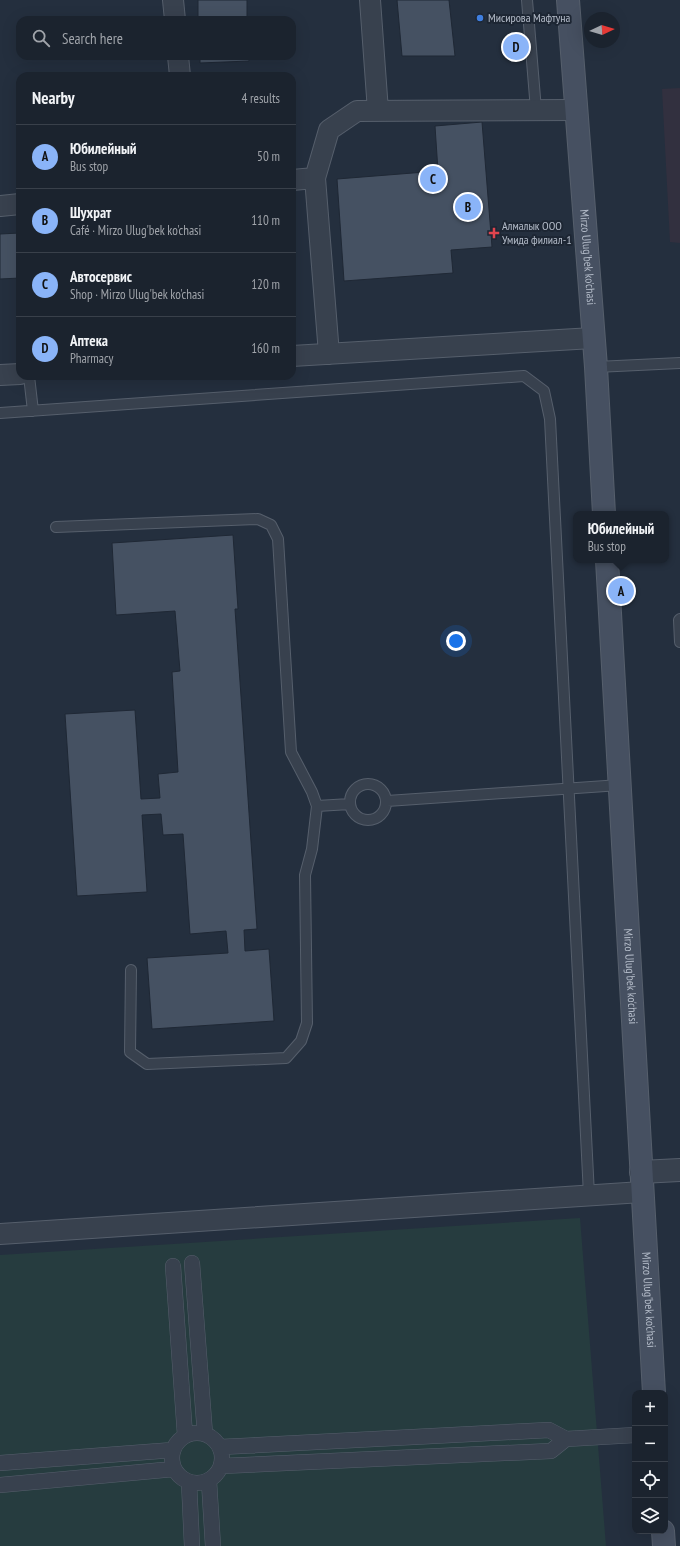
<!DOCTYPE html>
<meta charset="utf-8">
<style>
body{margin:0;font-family:"PT Sans Narrow",sans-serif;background:#242b36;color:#f1f3f6}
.controls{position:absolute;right:12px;bottom:12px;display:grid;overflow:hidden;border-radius:8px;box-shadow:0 4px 16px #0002}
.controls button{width:36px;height:36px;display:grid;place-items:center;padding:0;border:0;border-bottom:1px solid #39404a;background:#1b232e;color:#f1f3f6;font:20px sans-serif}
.compass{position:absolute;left:584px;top:12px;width:36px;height:36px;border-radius:50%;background:#1b232e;box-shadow:0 4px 16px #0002;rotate:86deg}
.you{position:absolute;left:456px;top:641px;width:14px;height:14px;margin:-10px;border:3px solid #fff;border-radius:50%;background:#1a73e8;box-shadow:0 0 0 6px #1a73e833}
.badge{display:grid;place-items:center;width:26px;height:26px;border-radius:50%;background:#8ab4f8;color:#111;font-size:13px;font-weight:700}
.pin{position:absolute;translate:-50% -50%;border:2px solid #fff;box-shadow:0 1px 4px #0006}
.popup{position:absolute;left:573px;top:511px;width:96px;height:52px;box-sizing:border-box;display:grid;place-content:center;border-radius:8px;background:#1b232e;filter:drop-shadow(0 1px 3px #0005);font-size:13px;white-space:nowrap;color:#a0a4aa}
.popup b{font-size:15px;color:#f1f3f6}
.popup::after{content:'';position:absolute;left:50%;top:100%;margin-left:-8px;border:8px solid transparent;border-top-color:#1b232e}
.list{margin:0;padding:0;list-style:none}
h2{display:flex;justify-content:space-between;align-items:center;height:52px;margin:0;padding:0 16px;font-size:17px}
h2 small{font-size:13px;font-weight:400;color:#a0a4aa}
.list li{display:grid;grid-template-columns:26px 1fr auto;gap:12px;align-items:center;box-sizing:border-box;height:64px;padding:0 16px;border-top:1px solid #39404a}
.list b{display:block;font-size:15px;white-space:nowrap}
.list p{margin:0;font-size:13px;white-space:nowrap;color:#a0a4aa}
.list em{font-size:13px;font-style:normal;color:#a0a4aa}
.icon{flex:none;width:22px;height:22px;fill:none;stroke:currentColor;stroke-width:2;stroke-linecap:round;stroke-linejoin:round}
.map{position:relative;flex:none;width:680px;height:1546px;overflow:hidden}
.search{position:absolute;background:#1b232e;box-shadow:0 4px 16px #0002;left:16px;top:16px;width:280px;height:44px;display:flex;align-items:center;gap:10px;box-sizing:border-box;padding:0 14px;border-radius:12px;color:#a0a4aa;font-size:15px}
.panel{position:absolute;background:#1b232e;box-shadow:0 4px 16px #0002;left:16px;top:72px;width:280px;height:308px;border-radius:12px}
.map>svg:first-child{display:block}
.medical{fill:#32303f}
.green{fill:#263c3f}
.building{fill:#455162;stroke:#1f2835}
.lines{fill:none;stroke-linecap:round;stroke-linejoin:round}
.service-casing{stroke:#565f6c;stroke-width:12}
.pedestrian-casing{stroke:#565f6c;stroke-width:16}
.minor-casing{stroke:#565f6c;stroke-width:22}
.tertiary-casing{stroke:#565f6c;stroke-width:24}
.secondary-casing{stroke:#565f6c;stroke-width:24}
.service{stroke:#38414e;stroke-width:10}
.pedestrian{stroke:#38414e;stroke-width:15}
.minor{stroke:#38414e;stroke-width:20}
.tertiary{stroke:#38414e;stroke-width:22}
.secondary{stroke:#465061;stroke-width:22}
.shop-dot{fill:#3f7fe0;stroke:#1d2633;stroke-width:1.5}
.health-dot{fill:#e0444e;stroke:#1d2633;stroke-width:1.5}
.labels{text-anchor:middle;stroke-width:4;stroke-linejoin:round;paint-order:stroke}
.poi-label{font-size:12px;fill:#b4bcc9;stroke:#1d2633;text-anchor:start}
.street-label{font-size:12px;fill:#b4bcc9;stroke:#1d2633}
</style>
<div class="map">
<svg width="680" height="1546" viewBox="0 0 680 1546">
<rect width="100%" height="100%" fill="#242f3e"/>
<!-- medical -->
<path class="medical" d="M680 88V243L670 242 662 89Z"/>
<!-- green -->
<path class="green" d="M580 1218 606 1546H0V1255Z"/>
<!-- building -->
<path class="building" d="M198 0H247V20H198Z
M397 0H449L455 56H402Z
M200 56H249V61L200 63Z
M482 122 492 247 451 250 453 273 344 281 337 179 438 171 435 126Z
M20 233V278L0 279V234Z
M233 535 238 609H235L257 929 244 930 245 951 269 949 274 1021 152 1029 147 958 228 953 226 931 190 934 183 834 163 835 161 814 142 815 147 892 77 896 65 714 135 710 141 799 160 798 158 774 178 772 172 672 180 671 175 611 116 615 112 543Z"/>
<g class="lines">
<defs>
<path id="service" d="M527 0 536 110
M596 367 680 363
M29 376 33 411
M0 413 524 376 544 391 550 419 589 1195
M56 527 258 519 271 525 278 539 291 752 312 792 317 806
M680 619 679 620 680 642
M350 802a18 18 0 1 1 36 0a18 18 0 1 1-36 0Z
M387 801 620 785
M131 970 130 1052 147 1064 286 1058 301 1041 307 1023 305 875 312 849 317 806 350 804"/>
<path id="pedestrian" d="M192 1263 205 1434
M173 1266 185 1435
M172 1458a25 25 0 1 1 50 0a25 25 0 1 1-50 0Z
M566 1439 635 1435
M220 1447 549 1430 566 1439 551 1451 221 1466
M0 1463 173 1450
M209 1481 213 1546
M189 1482 192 1546
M0 1485 174 1469"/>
<path id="minor" d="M173 0 175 20
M370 0 378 111
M178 56 180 76
M292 180 315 178
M0 206 20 204
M329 354 315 178 329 130 357 111 576 110
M292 356 593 338
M0 375 20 374
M0 1234 642 1192"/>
<path id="tertiary" d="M641 1172 680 1170"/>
<g id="secondary">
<path id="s1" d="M568 0 596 367 604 514"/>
<path id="s2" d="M607 560 654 1393"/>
<path d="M663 1531 664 1546"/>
</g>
</defs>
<!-- service casing -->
<use href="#service" class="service-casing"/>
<!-- pedestrian casing -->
<use href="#pedestrian" class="pedestrian-casing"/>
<!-- minor casing -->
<use href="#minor" class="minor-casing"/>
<!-- tertiary casing -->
<use href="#tertiary" class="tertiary-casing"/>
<!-- secondary casing -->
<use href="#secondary" class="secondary-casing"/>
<!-- service -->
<use href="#service" class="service"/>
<!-- pedestrian -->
<use href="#pedestrian" class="pedestrian"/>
<!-- minor -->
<use href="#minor" class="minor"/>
<!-- tertiary -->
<use href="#tertiary" class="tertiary"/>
<!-- secondary -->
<use href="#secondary" class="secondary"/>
</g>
<!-- markers -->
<circle class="shop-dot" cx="480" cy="18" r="4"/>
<path class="health-dot" d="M492 227h4v4h4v4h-4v4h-4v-4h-4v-4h4z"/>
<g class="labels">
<!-- poi labels -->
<g class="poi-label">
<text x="488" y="22">Мисирова Мафтуна</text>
<text x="502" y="230">Алмалык ООО<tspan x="502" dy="14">Умида филиал-1</tspan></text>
</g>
<!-- street labels -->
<g class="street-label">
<text dy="4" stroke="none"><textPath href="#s1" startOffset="258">Mirzo Ulug'bek ko'chasi</textPath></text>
<text dy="4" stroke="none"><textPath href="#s2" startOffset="417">Mirzo Ulug'bek ko'chasi</textPath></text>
<text dy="4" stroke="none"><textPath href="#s2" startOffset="741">Mirzo Ulug'bek ko'chasi</textPath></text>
</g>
</g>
</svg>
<div class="controls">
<button>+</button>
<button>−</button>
<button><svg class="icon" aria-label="locate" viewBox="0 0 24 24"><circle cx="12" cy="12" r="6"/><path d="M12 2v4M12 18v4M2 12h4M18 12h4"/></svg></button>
<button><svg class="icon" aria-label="layers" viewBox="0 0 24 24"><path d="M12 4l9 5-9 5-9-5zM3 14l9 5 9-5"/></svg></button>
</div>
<svg class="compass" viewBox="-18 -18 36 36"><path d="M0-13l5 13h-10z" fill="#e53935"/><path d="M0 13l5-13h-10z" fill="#a0a4aa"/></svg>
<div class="you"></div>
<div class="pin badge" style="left:621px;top:591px">A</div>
<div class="popup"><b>Юбилейный</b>Bus stop</div>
<div class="pin badge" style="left:468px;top:207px">B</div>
<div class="pin badge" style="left:433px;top:179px">C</div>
<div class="pin badge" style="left:516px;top:47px">D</div>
<div class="search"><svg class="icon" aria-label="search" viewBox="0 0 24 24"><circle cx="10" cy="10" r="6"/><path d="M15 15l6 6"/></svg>Search here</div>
<section class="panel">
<h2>Nearby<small>4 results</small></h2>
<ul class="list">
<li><span class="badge">A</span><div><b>Юбилейный</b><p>Bus stop</p></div><em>50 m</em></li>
<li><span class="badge">B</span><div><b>Шухрат</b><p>Café · Mirzo Ulug'bek ko'chasi</p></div><em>110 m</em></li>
<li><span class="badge">C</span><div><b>Автосервис</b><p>Shop · Mirzo Ulug'bek ko'chasi</p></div><em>120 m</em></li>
<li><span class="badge">D</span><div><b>Аптека</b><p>Pharmacy</p></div><em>160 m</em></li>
</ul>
</section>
</div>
